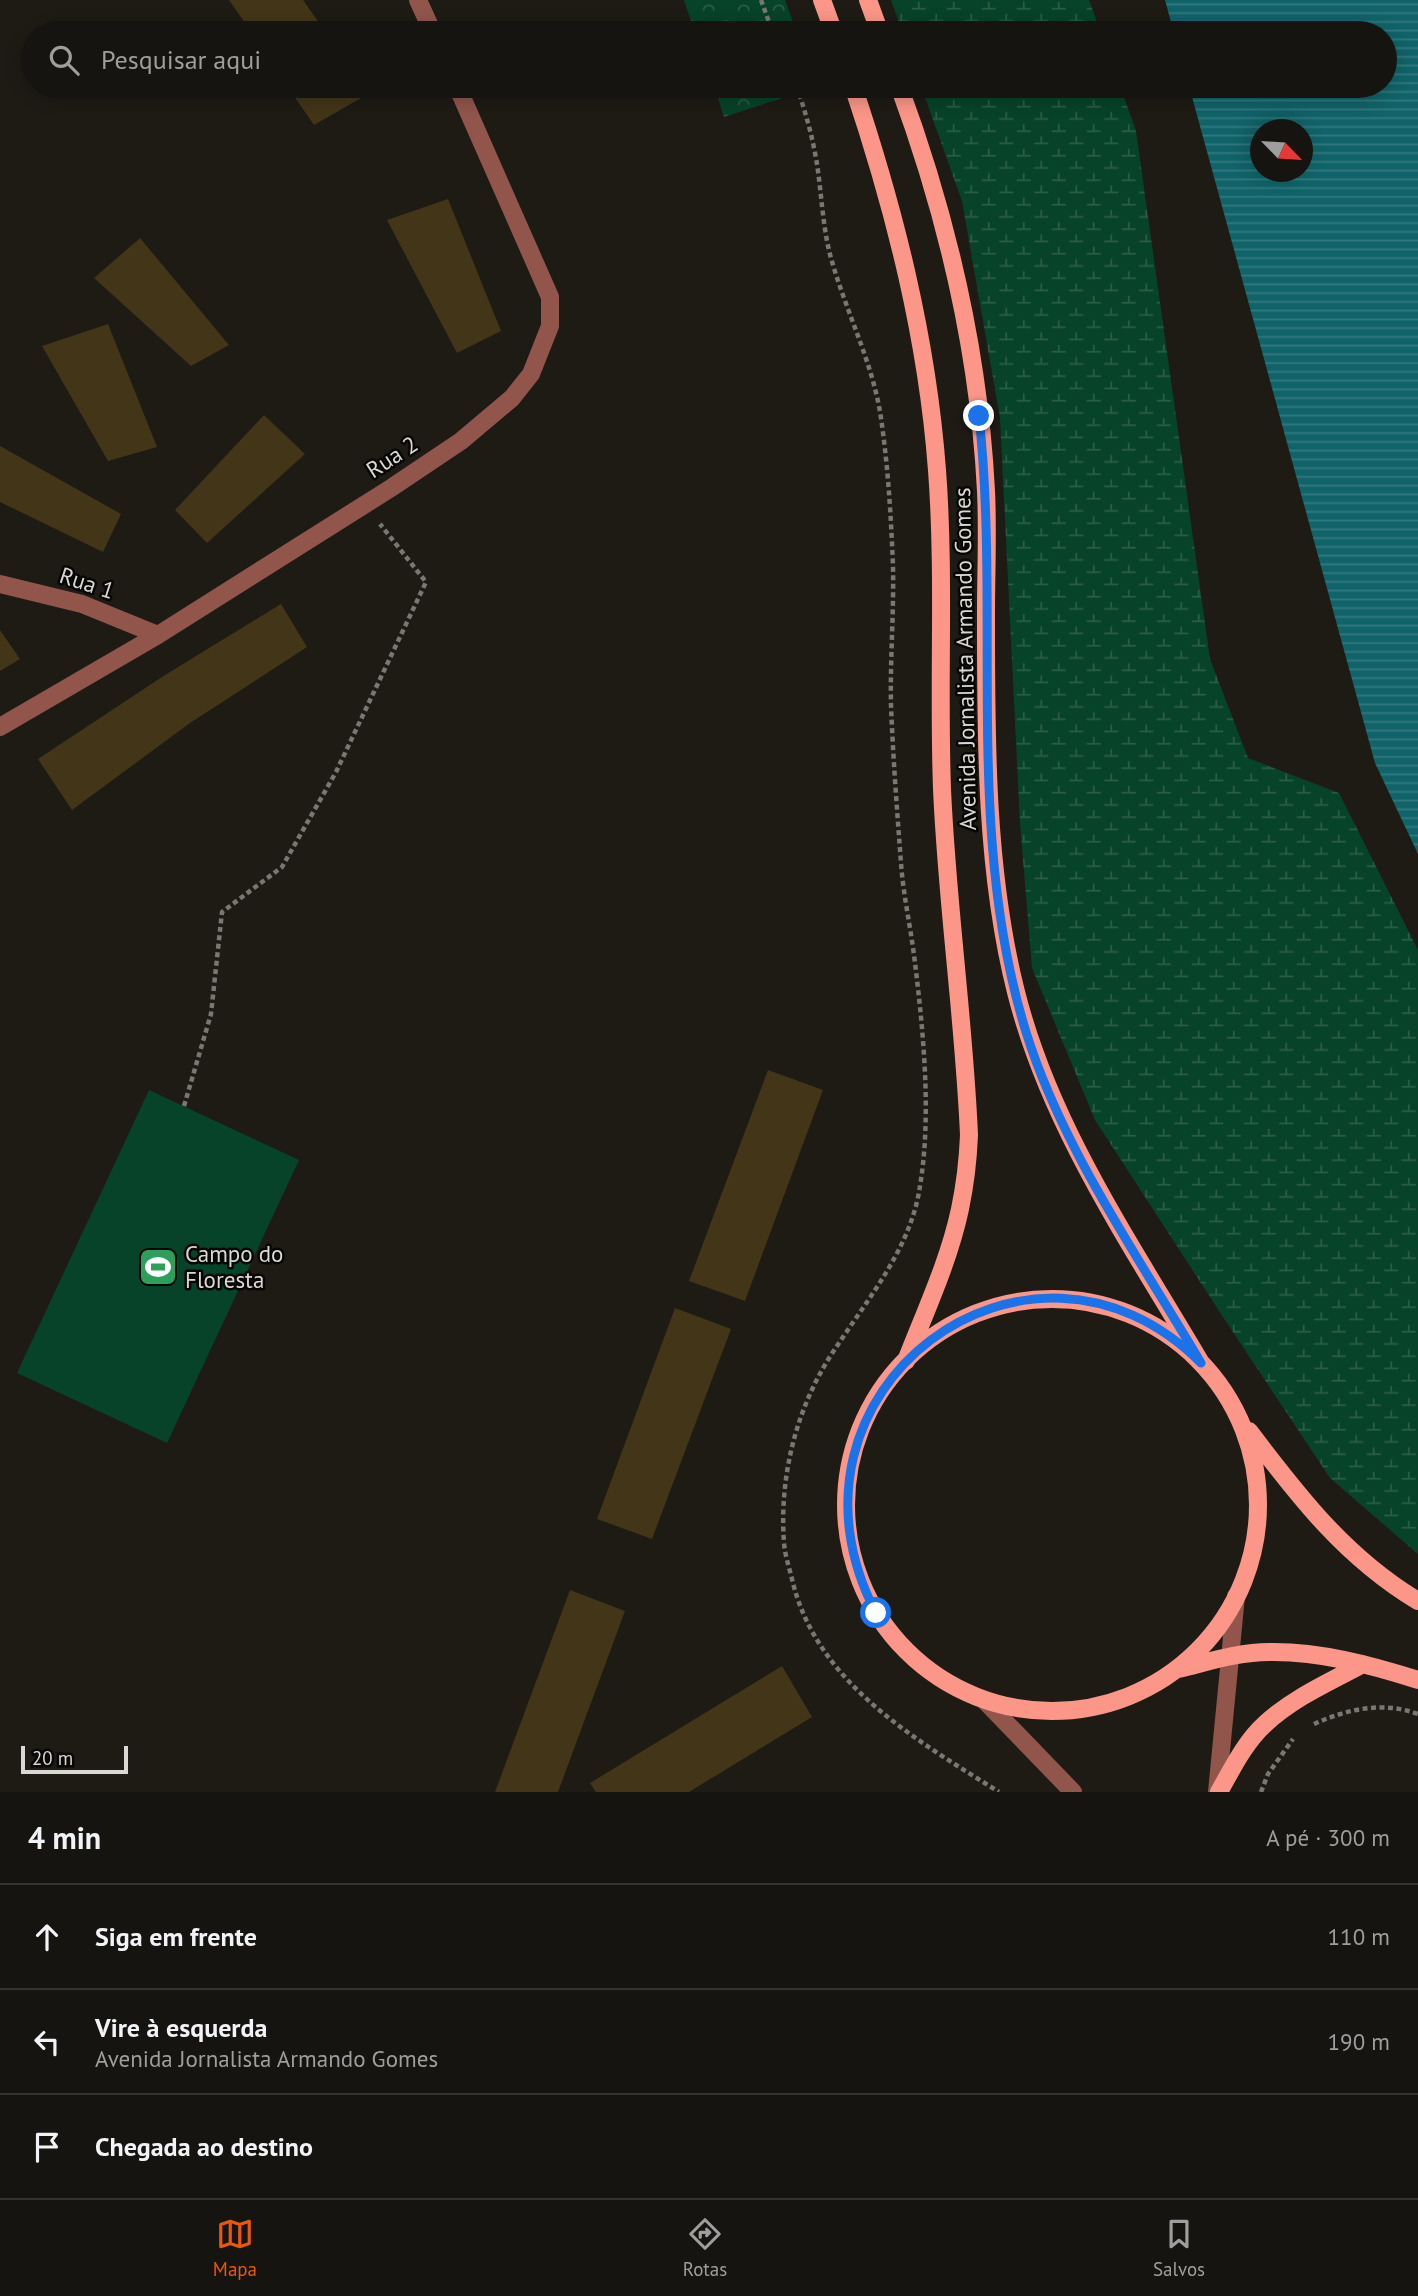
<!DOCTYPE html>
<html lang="pt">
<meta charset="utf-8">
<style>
body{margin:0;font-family:"PT Sans",sans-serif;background:#1f1d19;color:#f1f3f6}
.compass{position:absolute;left:1250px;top:119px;width:63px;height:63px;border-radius:50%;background:#161410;box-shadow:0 4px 18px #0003;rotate:115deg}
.scale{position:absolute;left:21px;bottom:18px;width:107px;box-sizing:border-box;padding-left:7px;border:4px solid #dad8d4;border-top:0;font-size:19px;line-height:24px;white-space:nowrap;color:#dad8d4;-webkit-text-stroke:5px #070604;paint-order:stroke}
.stop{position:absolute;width:21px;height:21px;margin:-16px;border:5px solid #1a73e8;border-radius:50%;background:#fff}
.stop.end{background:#1a73e8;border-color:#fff;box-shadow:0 2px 7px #0008}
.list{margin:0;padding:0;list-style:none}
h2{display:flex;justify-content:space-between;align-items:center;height:91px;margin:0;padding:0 28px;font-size:30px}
h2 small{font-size:23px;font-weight:400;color:#9e9e9f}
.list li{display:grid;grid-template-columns:46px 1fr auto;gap:21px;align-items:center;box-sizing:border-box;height:105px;padding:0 28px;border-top:2px solid #353330}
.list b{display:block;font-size:26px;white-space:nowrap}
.list p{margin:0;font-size:23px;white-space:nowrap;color:#9e9e9f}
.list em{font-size:23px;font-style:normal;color:#9e9e9f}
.icon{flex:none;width:38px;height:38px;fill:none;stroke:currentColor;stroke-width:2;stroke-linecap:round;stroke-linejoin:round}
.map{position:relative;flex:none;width:1418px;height:1792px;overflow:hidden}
.search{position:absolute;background:#161410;box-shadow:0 4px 18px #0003;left:21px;right:21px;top:21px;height:77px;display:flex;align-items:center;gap:18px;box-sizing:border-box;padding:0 24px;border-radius:38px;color:#9e9e9f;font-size:26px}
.sheet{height:406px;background:#161410}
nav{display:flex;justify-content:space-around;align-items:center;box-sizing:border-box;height:98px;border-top:2px solid #353330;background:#161410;font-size:19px;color:#9e9e9f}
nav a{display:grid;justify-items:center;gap:4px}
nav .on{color:#ea580c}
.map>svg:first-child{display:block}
.wetland{fill:url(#wetland-marsh)}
.park{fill:url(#park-crowns)}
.pitch{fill:#074328}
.water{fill:url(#water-rules);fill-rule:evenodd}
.building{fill:#433517}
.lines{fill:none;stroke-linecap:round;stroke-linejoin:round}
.path{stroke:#7a7772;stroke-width:4.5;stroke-dasharray:5 3.5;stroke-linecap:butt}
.minor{stroke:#91554c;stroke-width:18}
.major{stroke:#fb9688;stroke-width:18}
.route{stroke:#1a73e8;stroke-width:9}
.labels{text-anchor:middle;stroke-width:5;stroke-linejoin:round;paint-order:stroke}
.street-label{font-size:23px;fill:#dad8d4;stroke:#070604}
.poi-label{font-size:23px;fill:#dad8d4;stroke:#070604;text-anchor:start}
</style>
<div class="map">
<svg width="1418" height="1792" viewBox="0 0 1418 1792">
<defs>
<pattern id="wetland-marsh" width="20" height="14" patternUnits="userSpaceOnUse" patternTransform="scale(1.75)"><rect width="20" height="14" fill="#074328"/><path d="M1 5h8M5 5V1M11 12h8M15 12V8" fill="none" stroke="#2b5d46"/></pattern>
<pattern id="park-crowns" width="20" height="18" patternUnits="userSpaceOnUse" patternTransform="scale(1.75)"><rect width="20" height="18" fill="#074328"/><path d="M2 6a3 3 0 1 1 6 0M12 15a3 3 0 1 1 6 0" fill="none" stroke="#2b5d46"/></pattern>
<pattern id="water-rules" width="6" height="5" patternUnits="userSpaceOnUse" patternTransform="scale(1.75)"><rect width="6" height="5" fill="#106369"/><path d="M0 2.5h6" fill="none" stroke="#32797e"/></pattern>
</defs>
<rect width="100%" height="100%" fill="#1e1b15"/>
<!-- wetland -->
<path class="wetland" d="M891 0H1089L1101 33H903Z
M921 86H1120L1136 131 1210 659 1248 758 1339 793 1418 950V1554L1330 1478 1221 1314 1095 1120 1032 968 1020 823 1000 418 962 201Z"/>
<!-- park -->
<path class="park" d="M684 0H785L797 33H695Z
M714 86H815L816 87 724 117Z"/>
<!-- pitch -->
<path class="pitch" d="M149 1090 299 1160 167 1443 17 1373Z"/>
<!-- water -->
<path class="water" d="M1165 0H1418V854L1375 763 1189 86H1385V33H1174ZM1260 130H1302V172H1260Z"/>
<!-- building -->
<path class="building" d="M229 0H303L326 33H252Z
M287 86H362L368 94 314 125Z
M448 199 501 331 457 353 387 220Z
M140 238 229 345 191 366 94 278Z
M108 324 157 447 108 461 42 346Z
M264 415 305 454 207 543 175 510Z
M0 446 121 514 103 552 0 502Z
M281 604 307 647 190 723 72 810 38 759 165 675Z
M0 630 20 659 0 671Z
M768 1070 823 1090 745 1301 689 1281Z
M675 1308 731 1329 652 1539 597 1519Z
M570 1590 625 1611 558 1792H495Z
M782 1666 812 1717 689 1792H596L590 1783Z"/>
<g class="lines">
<!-- path -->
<path class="path" d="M761 0 773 33
M797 86C803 106 810 127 814 148 822 185 821 222 831 258 846 312 873 363 881 418 888 466 891 516 893 566 894 612 890 659 891 705 893 757 897 810 901 863 903 893 910 924 914 955 923 1027 932 1114 920 1186 911 1248 869 1297 835 1349 797 1405 779 1475 784 1543 785 1555 789 1567 792 1579 816 1683 915 1739 999 1792
M184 1106 211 1014 222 912 282 867 336 772 426 582 380 524
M1314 1724C1347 1709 1383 1701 1418 1714
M1261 1792 1268 1774 1293 1739"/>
<!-- minor -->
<path class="minor" d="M418 0 433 33
M0 584 82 604 158 635
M0 727 158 635 391 488 461 441 512 398 531 374 550 326V297L457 86
M985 1701 1073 1792
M1217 1792 1236 1596"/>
<!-- major -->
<path class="major" d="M822 0 834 33
M868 0 880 33
M853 86C895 211 927 338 937 470 945 576 938 683 942 789 947 905 964 1019 969 1135 968 1160 965 1185 960 1209 949 1261 925 1312 906 1361
M899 86C947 216 979 353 986 491 988 531 986 572 986 612 986 738 985 869 1016 992 1050 1127 1131 1244 1201 1363
M846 1505a206 206 0 1 1 412 0a206 206 0 1 1-412 0Z
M1249 1431C1299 1497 1346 1558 1418 1601
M1178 1669C1208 1662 1238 1652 1269 1652 1319 1651 1371 1665 1418 1680
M1219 1792C1232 1769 1245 1742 1265 1724 1293 1698 1329 1682 1363 1664"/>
</g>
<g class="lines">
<!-- route -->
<path class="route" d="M876 1613C760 1391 1029 1191 1201 1363 1139 1258 1062 1148 1026 1032 964 832 1001 621 979 416"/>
</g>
<!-- icons -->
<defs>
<symbol id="stadium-square" viewBox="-11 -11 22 22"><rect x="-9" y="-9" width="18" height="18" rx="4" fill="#2e9e5b" stroke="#070604"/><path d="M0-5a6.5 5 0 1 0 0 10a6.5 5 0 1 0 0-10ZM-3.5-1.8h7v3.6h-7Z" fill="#fff"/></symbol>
</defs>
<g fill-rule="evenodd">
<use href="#stadium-square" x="136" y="1245" width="44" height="44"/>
</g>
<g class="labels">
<!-- street labels -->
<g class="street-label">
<text transform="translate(392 457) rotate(-33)" y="8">Rua 2</text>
<text transform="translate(87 583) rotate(18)" y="8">Rua 1</text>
<text transform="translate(965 659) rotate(-91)" y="8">Avenida Jornalista Armando Gomes</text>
</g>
<!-- poi labels -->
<g class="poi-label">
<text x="185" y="1262">Campo do<tspan x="185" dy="26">Floresta</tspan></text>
</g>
</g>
</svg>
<svg class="compass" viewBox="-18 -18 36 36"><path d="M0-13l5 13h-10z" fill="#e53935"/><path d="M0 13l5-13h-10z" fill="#9e9e9f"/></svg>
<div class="scale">20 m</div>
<div class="stop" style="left:876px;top:1613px"></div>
<div class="stop end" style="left:979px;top:416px"></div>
<div class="search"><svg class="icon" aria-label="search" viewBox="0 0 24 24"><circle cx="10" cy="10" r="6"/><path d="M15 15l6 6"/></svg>Pesquisar aqui</div>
</div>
<section class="sheet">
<h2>4 min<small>A pé · 300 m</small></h2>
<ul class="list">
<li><svg class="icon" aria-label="ahead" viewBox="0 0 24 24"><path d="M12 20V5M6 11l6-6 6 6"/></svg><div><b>Siga em frente</b></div><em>110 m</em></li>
<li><svg class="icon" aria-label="left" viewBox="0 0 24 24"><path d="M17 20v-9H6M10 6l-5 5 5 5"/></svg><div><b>Vire à esquerda</b><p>Avenida Jornalista Armando Gomes</p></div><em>190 m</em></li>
<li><svg class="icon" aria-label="arrive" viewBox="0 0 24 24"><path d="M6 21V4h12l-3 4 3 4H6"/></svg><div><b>Chegada ao destino</b></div></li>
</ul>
</section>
<nav>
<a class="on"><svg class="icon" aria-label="map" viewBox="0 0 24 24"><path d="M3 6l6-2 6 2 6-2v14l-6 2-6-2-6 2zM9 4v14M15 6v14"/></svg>Mapa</a>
<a><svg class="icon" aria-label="directions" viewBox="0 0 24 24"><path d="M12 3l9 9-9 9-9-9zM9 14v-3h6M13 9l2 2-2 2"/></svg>Rotas</a>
<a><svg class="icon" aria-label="saved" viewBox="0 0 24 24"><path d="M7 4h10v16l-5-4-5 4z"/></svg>Salvos</a>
</nav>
